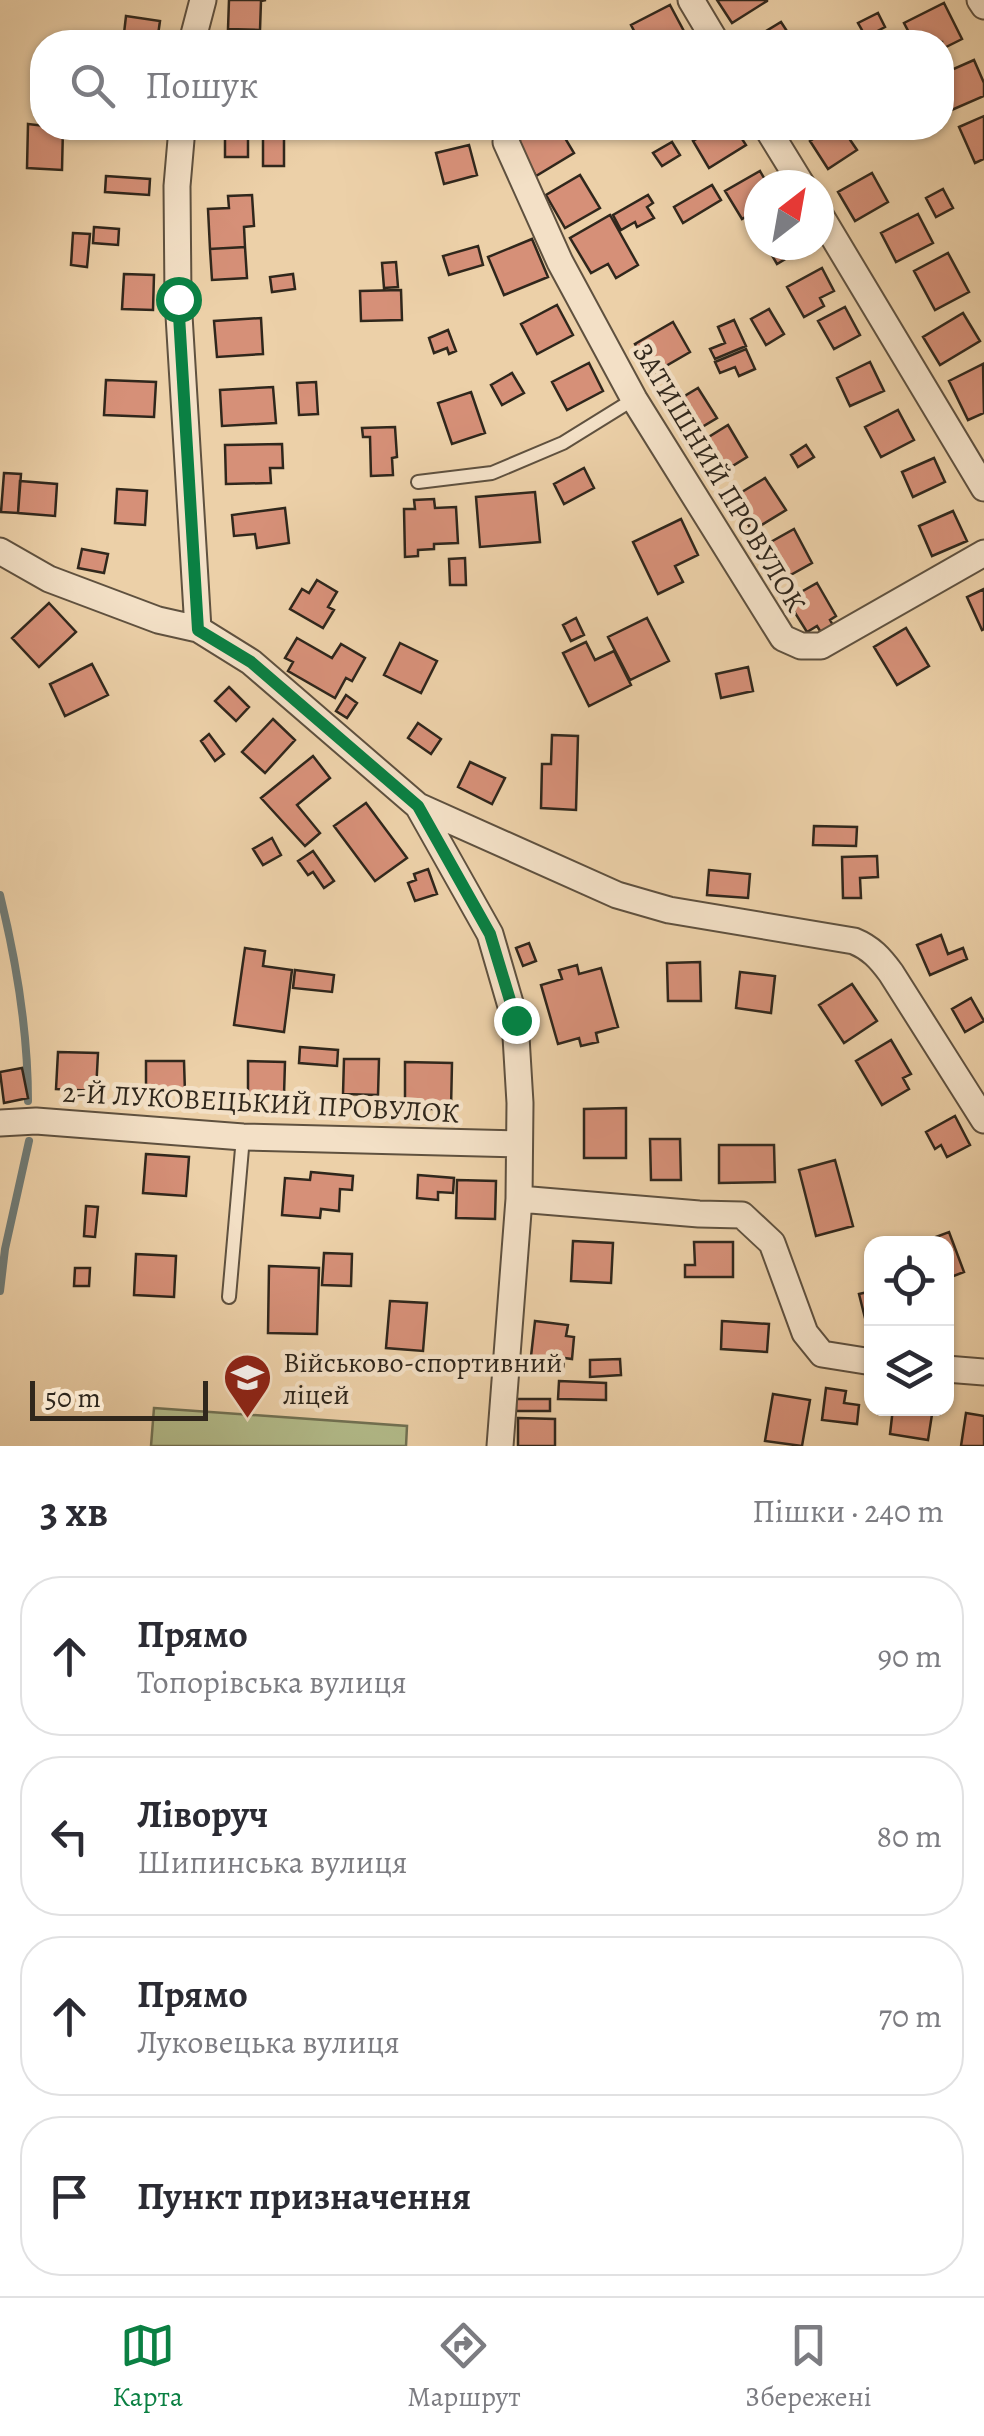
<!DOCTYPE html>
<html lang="uk">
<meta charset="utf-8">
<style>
body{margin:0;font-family:Alegreya,serif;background:#f7f7f7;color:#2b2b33}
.controls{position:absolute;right:30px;bottom:30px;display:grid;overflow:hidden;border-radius:20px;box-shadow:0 2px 8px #0004}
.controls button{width:90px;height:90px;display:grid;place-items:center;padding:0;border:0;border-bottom:2px solid #e1e1e2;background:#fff;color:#2b2b33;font:50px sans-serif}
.compass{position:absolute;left:744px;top:170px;width:90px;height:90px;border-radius:50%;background:#fff;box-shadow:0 2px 8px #0004;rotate:31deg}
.scale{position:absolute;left:30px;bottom:25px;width:178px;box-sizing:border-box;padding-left:10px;border:5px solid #30271c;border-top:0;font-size:28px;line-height:35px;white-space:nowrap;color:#30271c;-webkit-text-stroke:8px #f3e0c6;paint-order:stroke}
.stop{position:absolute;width:30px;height:30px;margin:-22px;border:8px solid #0b8043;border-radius:50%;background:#fff}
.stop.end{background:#0b8043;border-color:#fff;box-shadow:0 2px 10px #0008}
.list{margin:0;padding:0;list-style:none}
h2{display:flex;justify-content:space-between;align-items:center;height:130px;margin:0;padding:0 40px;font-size:42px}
h2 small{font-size:32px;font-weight:400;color:#7c7c81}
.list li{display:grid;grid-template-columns:65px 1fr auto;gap:30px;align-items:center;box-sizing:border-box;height:160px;margin:0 20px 20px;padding:0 20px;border:2px solid #e1e1e2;border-radius:40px}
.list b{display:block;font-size:38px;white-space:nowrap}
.list p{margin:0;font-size:32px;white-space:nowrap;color:#7c7c81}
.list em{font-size:32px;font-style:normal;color:#7c7c81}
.icon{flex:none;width:55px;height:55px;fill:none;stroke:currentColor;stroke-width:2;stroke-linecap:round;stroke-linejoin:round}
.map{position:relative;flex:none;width:984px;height:1446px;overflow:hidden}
.search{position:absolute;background:#fff;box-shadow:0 2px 8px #0004;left:30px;right:30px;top:30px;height:110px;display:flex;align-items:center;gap:25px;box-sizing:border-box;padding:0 35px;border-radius:40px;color:#7c7c81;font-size:38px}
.sheet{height:850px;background:#fff}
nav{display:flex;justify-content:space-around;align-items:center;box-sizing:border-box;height:140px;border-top:2px solid #e1e1e2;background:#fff;font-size:28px;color:#7c7c81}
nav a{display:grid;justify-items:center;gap:5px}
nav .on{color:#0b8043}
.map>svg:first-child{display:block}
.green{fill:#b3bc8b;stroke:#727254;stroke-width:2.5}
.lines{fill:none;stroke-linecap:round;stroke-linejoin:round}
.stream{stroke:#717c77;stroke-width:8}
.building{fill:#d69078;stroke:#30271c;stroke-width:2.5}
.service-casing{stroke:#5f513f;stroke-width:16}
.minor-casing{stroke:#5f513f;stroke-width:29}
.service{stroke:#f3e0c6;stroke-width:12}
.minor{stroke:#f3e0c6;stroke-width:25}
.route{stroke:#0b8043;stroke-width:12}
.labels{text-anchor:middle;stroke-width:9;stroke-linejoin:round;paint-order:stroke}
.street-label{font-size:28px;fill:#30271c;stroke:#f3e0c6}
.poi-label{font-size:28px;fill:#30271c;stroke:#f3e0c6;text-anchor:start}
</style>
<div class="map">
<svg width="984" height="1446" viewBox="0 0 984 1446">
<rect width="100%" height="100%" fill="#ecd0a8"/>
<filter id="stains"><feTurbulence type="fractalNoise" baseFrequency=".002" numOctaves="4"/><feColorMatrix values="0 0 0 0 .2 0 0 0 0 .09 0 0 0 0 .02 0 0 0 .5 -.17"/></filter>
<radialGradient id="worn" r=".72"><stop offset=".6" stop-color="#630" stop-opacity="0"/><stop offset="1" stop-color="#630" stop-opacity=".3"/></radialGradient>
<!-- green -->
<path class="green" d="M154 1408 407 1426 406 1446H151Z"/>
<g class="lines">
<!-- stream -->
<path class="stream" d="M0 895C17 964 28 1030 28 1101
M0 1291 5 1249 29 1141"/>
</g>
<!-- building -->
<path class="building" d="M229 0H266L261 1 260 30 228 29Z
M717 0H767V1L732 23Z
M944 3 962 39 942 49V42H914L904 23Z
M670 5 686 35 672 42H640L631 25Z
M878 13 885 27 866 37 858 23Z
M126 16 160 21 157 42H123Z
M781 22 794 42H748Z
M974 60 984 83V96L947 112 942 99V74Z
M984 116V159L975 163 959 127Z
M28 124 63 128 62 170 27 168Z
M108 128H149V137L108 135Z
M225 128H248V157H225Z
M540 128H559L574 153 536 176 516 142Z
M715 128H735L746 145 709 168 693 141Z
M830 128H842L857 150 828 169 810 141Z
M263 138H284V166H263Z
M672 142 680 155 662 166 653 153Z
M469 145 477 175 444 184 436 153Z
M760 171 768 185H759V209L742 219 725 191Z
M872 173 888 202 855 221 838 192Z
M580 175 600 208 565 228 546 195Z
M106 176 150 179 149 195 105 192Z
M712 185 721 200 683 223 674 207Z
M943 189 953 208 936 217 926 198Z
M252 195 254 226 244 227 245 247 210 249 208 209 229 208 228 196Z
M648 195 653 203 647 207 654 218 637 227 635 222 621 230 613 215Z
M918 214 933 243 896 262 881 233Z
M610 215 638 265 616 278 608 264 591 273 570 238Z
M94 227 119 229 118 245 93 243Z
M73 233 90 234 87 267 71 265Z
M532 239 548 277 504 295 488 257Z
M766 245H809L777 264Z
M478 246 483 265 449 275 443 256Z
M245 247 247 278 212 280 210 249Z
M948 253 969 292 935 310 914 271Z
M396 262 398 287 384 288 382 263Z
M822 268 834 291 820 298 824 306 804 317 787 287Z
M124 274 154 275 153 310 122 309Z
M293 274 295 289 272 292 270 277Z
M401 290 402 320 361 321 360 291Z
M557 305 573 335 537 354 521 324Z
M845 307 860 335 834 349 818 321Z
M769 309 784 334 766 345 751 319Z
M963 313 980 341 940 365 923 337Z
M261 318 263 354 217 357 214 321Z
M734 320 746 346 715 359 710 349 725 343 718 327Z
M673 322 690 352 652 374 635 344Z
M448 330 456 351 449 354 447 348 434 353 429 338Z
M746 349 755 369 739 376 735 367 720 373 715 362Z
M870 362 884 391 850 406 837 378Z
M589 363 603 391 567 410 552 382Z
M983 364 984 413 968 420 949 381Z
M512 373 524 393 502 405 491 385Z
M106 380 156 382 154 417 104 415Z
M316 382 318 414 299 415 297 383Z
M273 387 276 423 222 426 220 390Z
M698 388 717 418 692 433 673 403Z
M471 392 485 433 452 444 438 403Z
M898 410 914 440 881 457 865 427Z
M728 425 747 457 718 475 699 443Z
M395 427 397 457 392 458 393 475 371 476 370 437H363L362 428Z
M282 444 283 468H270L271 483 226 484 225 445Z
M806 445 814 457 798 467 791 455Z
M934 458 945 482 913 497 902 472Z
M584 468 594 488 564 504 554 484Z
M4 473 21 474 18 513 1 512Z
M765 478 786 510 752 531 732 498Z
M20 481 57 484 55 516 18 513Z
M117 489 147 491 145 525 115 523Z
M535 492 540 542 480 547 476 497Z
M434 499 435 508 456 507 458 543 434 544V549L418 550V556L405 557 404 509H415L414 500Z
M285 508 289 543 257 548 255 534 234 536 232 515Z
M953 511 967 541 932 556 919 526Z
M681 519 698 555 675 566 683 582 658 594 633 542Z
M794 529 812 563 778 582 760 548Z
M82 549 108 554 104 573 78 568Z
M465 558 466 585H450L449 559Z
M317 580 337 592 328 607 334 610 323 628 290 609 302 589 309 593Z
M817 583 836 616 830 620 834 627 822 634 817 626 807 632 787 600Z
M984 589V629L982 630 967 597Z
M49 603 76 632 39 667 12 638Z
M576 618 584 635 571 641 563 625Z
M647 618 669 661 630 680 608 637Z
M906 628 929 666 897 685 874 647Z
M297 638 332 658 341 644 365 658 352 681 346 678 335 698 288 671 293 662 285 658Z
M586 642 595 660 614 651 631 685 589 706 563 653Z
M400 643 437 661 421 693 384 675Z
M92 664 108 695 65 716 50 684Z
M748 667 753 691 721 698 716 674Z
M229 687 249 707 236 721 215 701Z
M346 695 357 703 347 718 336 711Z
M273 719 295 740 265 773 242 752Z
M418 723 441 739 431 754 408 738Z
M209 734 224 754 215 761 201 741Z
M552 735 578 736 576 810 541 808 542 764H551Z
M313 756 330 778 297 805 320 833 305 846 261 798Z
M470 762 505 778 492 804 458 787Z
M366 803 407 858 375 881 334 826Z
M814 826 857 827 856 846 813 845Z
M272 838 281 855 263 865 253 849Z
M313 851 334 881 324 888 313 872 308 875 298 861Z
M877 856 878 877 860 878 861 898H843L842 857Z
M428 869 437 894 415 901 408 883 416 880 414 874Z
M709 870 750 874 748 898 707 895Z
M941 935 948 954 963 948 967 959 930 975 917 945Z
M529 943 536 961 523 966 516 948Z
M245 948 265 951 263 966 292 970 284 1032 234 1025Z
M700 962 701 1001H668L667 963Z
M577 965 579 974 601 968 618 1027 596 1033 598 1042 581 1046 579 1038 558 1044 541 985 562 979 559 970Z
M295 970 334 975 332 992 293 988Z
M740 972 775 976 771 1013 736 1008Z
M852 984 877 1021 844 1043 819 1005Z
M971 998 984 1021 965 1032 952 1009Z
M891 1040 911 1074 903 1078 909 1089 882 1105 856 1061Z
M300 1047 338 1050 337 1066 299 1063Z
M58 1052 98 1053 96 1091 56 1089Z
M344 1059H379L378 1095 343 1094Z
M146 1061H184L185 1093H146Z
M248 1061 285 1062 284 1095 248 1094Z
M405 1062 452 1063 451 1109H426V1102L405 1101Z
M22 1068 28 1098 4 1103 0 1072Z
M626 1108V1158H584V1109Z
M955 1116 970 1145 947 1157 941 1145 935 1149 926 1132Z
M650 1139H680L681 1180H651Z
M719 1145H774L775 1182 719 1183Z
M146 1154 189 1157 186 1196 143 1193Z
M835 1160 853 1226 816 1236 799 1170Z
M311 1172 353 1176 352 1190 340 1189 339 1211 321 1209 320 1218 282 1215 285 1178 310 1180Z
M418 1175 454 1178 453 1193 438 1192V1200L417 1198Z
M457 1180 496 1181 495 1219 456 1218Z
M86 1206 98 1207 95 1237 84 1236Z
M949 1232 964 1272 946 1279V1244H917Z
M573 1241 613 1243 611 1283 571 1281Z
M694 1242H733V1277H685V1265H695Z
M324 1253 352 1254 351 1286 322 1285Z
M136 1254 176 1256 174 1297 134 1295Z
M269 1266 319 1268 317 1334 268 1333Z
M75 1268H90L89 1286H74Z
M872 1291V1329L868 1330 859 1294Z
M390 1301 427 1303 423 1351 386 1348Z
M535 1321 568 1325 566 1336 574 1337 572 1359 564 1358 563 1369 530 1365Z
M722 1321 769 1324 767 1352 721 1349Z
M620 1359 621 1375 590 1377V1360Z
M559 1381 606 1383V1400L558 1399Z
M826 1388 846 1391 844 1403 859 1405 857 1424 822 1420Z
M773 1394 810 1400 802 1446 765 1441Z
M516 1399H550V1411H516Z
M893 1408H933L928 1440 890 1434Z
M966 1413 984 1416V1446H961Z
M518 1418 555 1419V1446H518Z"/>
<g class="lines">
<defs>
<path id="service" d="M418 482 492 473 563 443 634 399
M229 1297 243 1137"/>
<path id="minor" d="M691 0 716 42
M980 0 984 6
M192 42 203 0
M182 128 177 186 178 299 198 629
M767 128 802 185
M506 142 560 262 634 399 783 638 801 646H821L984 553
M819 213 984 488
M0 551 49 579 158 620 198 629 251 662 418 806 617 895 669 910 854 941C871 948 880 958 891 973L984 1120
M418 806 490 934 515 1020 520 1103 519 1199 500 1446
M0 1123 36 1121 243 1137 519 1144
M519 1199 699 1214 742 1215 772 1243 805 1333 822 1354 872 1362
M946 1369 984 1372"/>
</defs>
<!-- service casing -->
<use href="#service" class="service-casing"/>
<!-- minor casing -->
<use href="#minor" class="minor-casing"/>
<!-- service -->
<use href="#service" class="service"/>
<!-- minor -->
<use href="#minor" class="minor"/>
</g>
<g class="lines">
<!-- route -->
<path class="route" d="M178 299 198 630 251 662 418 806 490 934 516 1020"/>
</g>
<!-- icons -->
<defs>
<symbol id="school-pin" viewBox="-11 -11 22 30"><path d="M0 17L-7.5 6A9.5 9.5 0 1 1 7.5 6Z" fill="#8f2418" stroke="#f3e0c6"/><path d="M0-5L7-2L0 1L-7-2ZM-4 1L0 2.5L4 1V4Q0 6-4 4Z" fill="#fff"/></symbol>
</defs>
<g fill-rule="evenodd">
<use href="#school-pin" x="220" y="1350" width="55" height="75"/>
</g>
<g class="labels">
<!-- street labels -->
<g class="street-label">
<text transform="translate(720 477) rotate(59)" y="10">ЗАТИШНИЙ ПРОВУЛОК</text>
<text transform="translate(261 1102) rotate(3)" y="10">2-Й ЛУКОВЕЦЬКИЙ ПРОВУЛОК</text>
</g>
<!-- poi labels -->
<g class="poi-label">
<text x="283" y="1372">Військово-спортивний<tspan x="283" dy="32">ліцей</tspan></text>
</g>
</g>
<rect width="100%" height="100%" filter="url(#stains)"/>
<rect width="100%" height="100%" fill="url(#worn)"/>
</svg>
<div class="controls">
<button><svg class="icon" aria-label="locate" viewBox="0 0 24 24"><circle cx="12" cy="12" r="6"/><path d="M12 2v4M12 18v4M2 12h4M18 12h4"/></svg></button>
<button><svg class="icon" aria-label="layers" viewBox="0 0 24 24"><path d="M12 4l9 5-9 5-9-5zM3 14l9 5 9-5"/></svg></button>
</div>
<svg class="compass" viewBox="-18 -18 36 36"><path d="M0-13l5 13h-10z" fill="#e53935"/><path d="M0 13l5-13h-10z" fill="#7c7c81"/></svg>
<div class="scale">50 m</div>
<div class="stop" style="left:178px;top:299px"></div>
<div class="stop end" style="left:516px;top:1020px"></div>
<div class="search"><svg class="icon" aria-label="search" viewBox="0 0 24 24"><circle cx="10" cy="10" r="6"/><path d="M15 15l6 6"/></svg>Пошук</div>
</div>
<section class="sheet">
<h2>3 хв<small>Пішки · 240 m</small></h2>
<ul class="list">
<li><svg class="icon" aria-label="ahead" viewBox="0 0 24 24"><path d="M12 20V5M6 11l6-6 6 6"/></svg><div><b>Прямо</b><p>Топорівська вулиця</p></div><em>90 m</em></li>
<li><svg class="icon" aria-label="left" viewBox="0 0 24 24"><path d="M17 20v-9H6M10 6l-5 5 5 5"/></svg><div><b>Ліворуч</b><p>Шипинська вулиця</p></div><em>80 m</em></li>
<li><svg class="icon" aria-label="ahead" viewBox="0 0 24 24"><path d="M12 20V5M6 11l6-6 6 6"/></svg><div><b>Прямо</b><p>Луковецька вулиця</p></div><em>70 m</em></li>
<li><svg class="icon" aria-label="arrive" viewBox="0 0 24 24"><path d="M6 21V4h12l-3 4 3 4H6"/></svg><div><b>Пункт призначення</b></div></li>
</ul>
</section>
<nav>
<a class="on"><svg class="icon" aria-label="map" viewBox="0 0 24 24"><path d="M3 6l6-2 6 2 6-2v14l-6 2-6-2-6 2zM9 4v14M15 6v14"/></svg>Карта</a>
<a><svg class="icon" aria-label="directions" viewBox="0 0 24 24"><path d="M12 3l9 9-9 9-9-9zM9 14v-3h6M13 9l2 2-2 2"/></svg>Маршрут</a>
<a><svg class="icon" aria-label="saved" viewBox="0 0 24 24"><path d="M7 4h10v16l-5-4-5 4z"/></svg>Збережені</a>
</nav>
